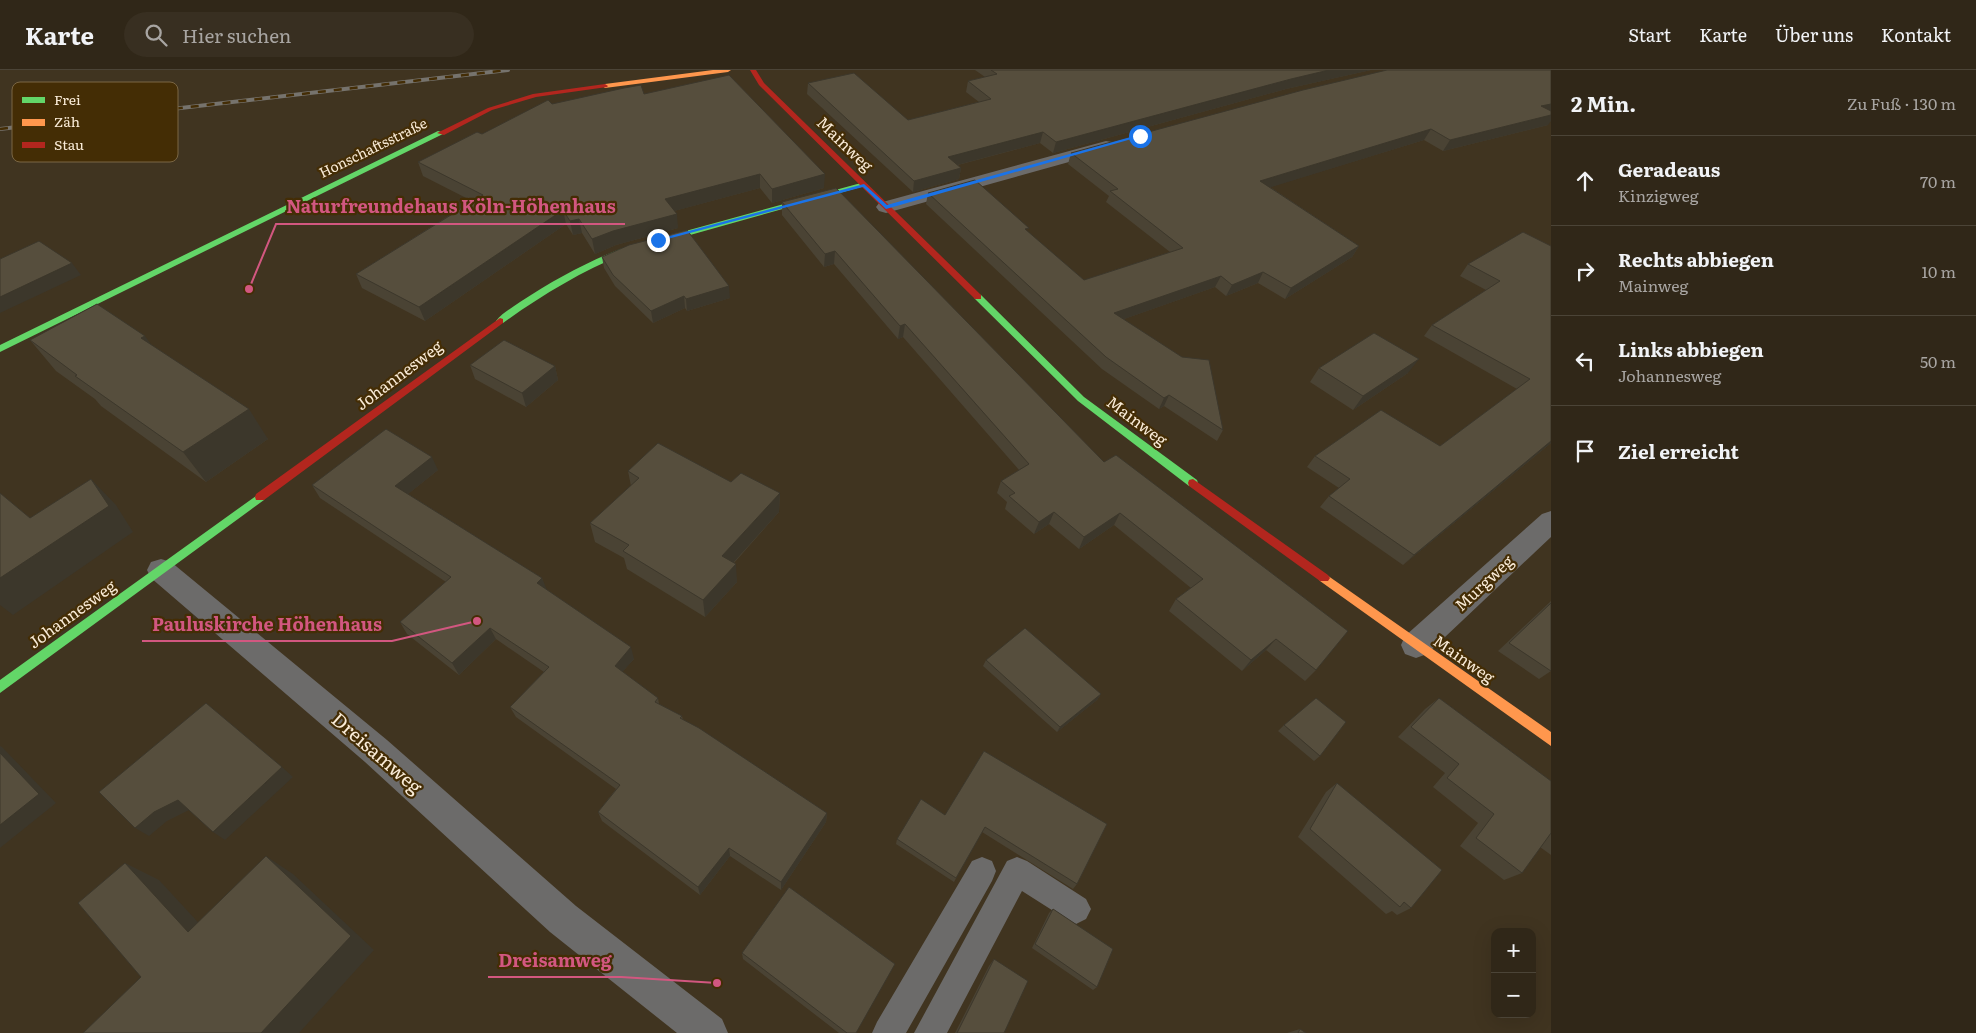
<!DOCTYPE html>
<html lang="de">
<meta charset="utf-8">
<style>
body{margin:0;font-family:Literata,serif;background:#382f21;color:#f1f3f6}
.controls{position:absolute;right:15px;bottom:15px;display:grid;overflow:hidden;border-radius:10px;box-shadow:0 5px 20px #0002}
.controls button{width:45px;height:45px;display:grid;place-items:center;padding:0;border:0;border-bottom:1px solid #4b4437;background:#302718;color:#f1f3f6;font:25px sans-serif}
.stop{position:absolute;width:15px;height:15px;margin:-11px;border:4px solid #1a73e8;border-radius:50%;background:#fff}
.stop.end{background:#1a73e8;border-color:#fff;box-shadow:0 1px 5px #0008}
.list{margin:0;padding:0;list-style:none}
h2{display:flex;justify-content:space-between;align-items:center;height:65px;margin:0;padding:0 20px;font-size:21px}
h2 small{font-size:16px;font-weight:400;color:#a8a5a2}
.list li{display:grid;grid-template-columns:32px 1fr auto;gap:15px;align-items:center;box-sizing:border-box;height:90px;padding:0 20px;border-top:1px solid #4b4437}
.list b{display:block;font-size:19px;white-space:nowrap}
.list p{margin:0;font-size:16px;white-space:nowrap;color:#a8a5a2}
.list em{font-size:16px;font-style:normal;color:#a8a5a2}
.icon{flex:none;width:28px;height:28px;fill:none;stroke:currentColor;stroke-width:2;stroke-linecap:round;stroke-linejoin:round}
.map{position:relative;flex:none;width:1551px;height:963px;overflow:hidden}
header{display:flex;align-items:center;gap:30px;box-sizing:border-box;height:70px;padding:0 25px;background:#302718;border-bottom:1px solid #4b4437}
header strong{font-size:24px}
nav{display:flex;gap:28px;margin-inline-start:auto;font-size:18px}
.search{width:350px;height:45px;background:#382f21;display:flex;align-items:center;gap:12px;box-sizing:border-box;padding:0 18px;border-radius:28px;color:#a8a5a2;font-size:19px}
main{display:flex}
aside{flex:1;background:#302718}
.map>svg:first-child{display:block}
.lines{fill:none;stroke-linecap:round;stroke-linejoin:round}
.lane{fill:#6c6b6a;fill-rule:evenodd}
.street{fill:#6c6b6a;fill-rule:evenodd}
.fast{fill:#63d668;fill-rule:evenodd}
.slow{fill:#ff974d;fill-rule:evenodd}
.jam{fill:#b3261e;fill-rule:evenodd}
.rail-casing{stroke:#76736d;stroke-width:4}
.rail{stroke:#442d05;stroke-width:2.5;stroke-dasharray:8;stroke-linecap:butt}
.wall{fill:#4a4334}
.shaded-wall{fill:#3c372b}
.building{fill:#564e3d;stroke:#3c372b}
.route{fill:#1a73e8}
.labels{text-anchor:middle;stroke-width:4.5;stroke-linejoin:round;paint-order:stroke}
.far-street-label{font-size:14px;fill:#f9ebd7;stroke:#442d05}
.street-label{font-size:16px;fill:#f9ebd7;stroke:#442d05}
.near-street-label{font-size:19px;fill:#f9ebd7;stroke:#442d05}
.key{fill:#442d05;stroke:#7a6644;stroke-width:1}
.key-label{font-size:14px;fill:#f9ebd7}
.leader{fill:none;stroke:#d25780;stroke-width:2}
.callout-dot{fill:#d25780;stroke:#442d05;stroke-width:2}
.callout-label{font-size:18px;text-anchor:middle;font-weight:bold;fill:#d25780;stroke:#442d05;stroke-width:4.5;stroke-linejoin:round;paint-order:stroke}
</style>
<header>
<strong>Karte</strong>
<div class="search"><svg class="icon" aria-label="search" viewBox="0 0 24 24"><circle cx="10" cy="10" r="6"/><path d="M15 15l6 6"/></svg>Hier suchen</div>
<nav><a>Start</a><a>Karte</a><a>Über uns</a><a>Kontakt</a></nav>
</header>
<main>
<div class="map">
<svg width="1551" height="963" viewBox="0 0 1551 963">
<rect width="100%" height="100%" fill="#403420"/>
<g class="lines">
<!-- lane -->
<path class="lane" d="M982 787 992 791 996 801 992 811 906 963H872L877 952 972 791Z
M1017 787 1027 791 1086 829 1091 839 1086 849 1076 854 1066 849 1022 821 947 963H914L1007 791Z"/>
<!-- street -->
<path class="street" d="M1106 71 1112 72 1115 76 1112 80 886 143 879 141 876 137 879 133Z
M1551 441V467L1427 584 1416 588 1405 584 1401 575 1405 566 1542 444Z
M161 489 171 492 387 670 576 836 722 949 728 963H677L550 862 365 692 151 508 147 500 151 492Z"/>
<!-- fast -->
<path class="fast" d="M438 61 445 63 0 282V275Z
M861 113 868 115 626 183C582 201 542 225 503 253H497L496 251C502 243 512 238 520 232 552 211 585 193 620 179Z
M978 224 981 225 1084 327 1197 410 1198 413 1197 416H1189L1078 331 975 229 974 227Z
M260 423 264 424 265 427 264 430 0 623V610Z"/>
<!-- slow -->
<path class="slow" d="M713 0H731L728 2 605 18 602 16 605 14Z
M1324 503 1551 662V676L1320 511 1318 508 1320 505Z"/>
<!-- jam -->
<path class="jam" d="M750 0H756L764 13 981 225V229H975L759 15Z
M605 14 608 16 607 17 536 27 492 40 444 65 437 63 488 38 533 24Z
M500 248 503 249V253L264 430H256L255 427 256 424Z
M1193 409 1328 505 1330 508 1328 511H1320L1189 416 1188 413 1189 410Z"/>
<defs>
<path id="rail" d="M0 59 508 0"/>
</defs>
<!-- rail casing -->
<use href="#rail" class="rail-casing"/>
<!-- rail -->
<use href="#rail" class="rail"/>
</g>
<!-- wall -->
<path class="wall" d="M975 0H1371L1286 19 1053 83 1040 73 958 95 961 98 959 109 913 122 807 24 808 13 908 50 979 32 966 22 968 11 985 7Z
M1387 0 1548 55 1443 81 1424 70 1270 117 1359 176 1352 187 1285 229 1258 213 1226 226 1215 217 1124 249 1223 360 1217 371 1164 336 1159 339 1102 299 926 134 928 123 1028 162 1084 210 1170 182 1106 132 1109 126 1068 94 1071 83Z
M644 24 824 118 772 133 760 118 674 141 678 158 616 175 595 184 582 163 573 165 566 154 425 251 362 218 356 204 472 131 423 106 418 92 482 64 552 34Z
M782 132 1104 392 1316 600 1305 611 1266 580 1242 601 1169 541 1176 529 1191 518 1114 455 1079 479 1049 454 1034 464 1005 439 1007 432 997 423 1001 411 1019 400 903 267 898 269 834 194 824 197 782 145Z
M1551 176V373L1403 495 1320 437 1329 426 1339 418 1307 397 1315 386 1440 376 1517 319 1424 266 1432 255 1486 220 1460 206 1468 194Z
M602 187 730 228 687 241 685 238 653 253 615 216 604 198Z
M30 270 152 275 268 369 206 412 101 336 95 329 56 301Z
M470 295 555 296 558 310 526 337 475 309Z
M1319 298 1408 303 1353 340 1310 312Z
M438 400 408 424 542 508 546 520 634 589 622 602 658 628 659 634 682 646 683 650 827 743 826 752 781 820 730 786 700 825 602 751 598 742 616 719 516 647 510 637 544 602 496 569 459 605 407 564 400 552 446 512 320 428 312 415Z
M628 401 731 412 780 423 779 442 734 493 737 512 705 547 627 499 624 488 595 472 590 453 631 416Z
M1551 531V601L1539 609 1498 581Z
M986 590 1101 624 1097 630 1057 662 983 596Z
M1439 628 1551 711V785L1540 777 1522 803 1504 810 1460 776 1478 753 1433 717 1445 703 1398 667 1425 639Z
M1284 655 1320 686 1314 691 1278 661Z
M984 681 1077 814 1073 819 982 762 954 812 896 774 897 769 945 745Z
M1337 713 1411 838 1397 845 1392 841 1386 844 1298 767 1326 722Z
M1053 839 1097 917 1093 920 1032 878 1049 843Z
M742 883 857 963H839L743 889Z
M994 889 1004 963H955L989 896Z
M1300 959 1306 963H1287Z"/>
<!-- shaded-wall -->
<path class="shaded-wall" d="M1329 0H1371L1286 19 1053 83 1056 72 1291 9Z
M1551 34V42L1541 36Z
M1551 45V51L1548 55 1443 81 1450 70Z
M1431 59 1424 70 1255 122 1260 111Z
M1043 62 1040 73 946 98 948 87Z
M961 98 959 109 913 122 914 111Z
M760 104V118L667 143 665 129Z
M825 104 824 118 772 133V119Z
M563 140 566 154 425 251 419 237Z
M677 144 678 158 616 175 595 184 592 169 613 161Z
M579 149 582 163 573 165 570 151Z
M1359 176 1352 187 1285 229 1291 218Z
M835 181 834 194 824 197 825 184Z
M72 193 81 205 0 243V227Z
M1263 202 1258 213 1226 226 1232 215Z
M1221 206 1215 217 1110 254 1114 243Z
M729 216 730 228 687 241 686 229Z
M684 226 685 238 653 253 651 241Z
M905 254 903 267 898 269 900 256Z
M145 266 167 296 141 268Z
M1419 289 1408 303 1353 340 1363 326Z
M555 296 558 310 526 337 522 323Z
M1169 325 1164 336 1159 339 1164 328Z
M249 339 268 369 206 412 183 382Z
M1551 371V373L1403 495 1414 485Z
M432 387 438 400 402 429 395 416Z
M91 409 116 435 133 462 13 545 0 535V508Z
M780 423 779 442 723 504 722 486Z
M1054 442 1049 454 1034 464 1039 452Z
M1120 443 1114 455 1079 479 1084 467Z
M736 494 737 512 705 547 703 530Z
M542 508 547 520 537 513Z
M490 558 496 569 459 605 452 593Z
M1276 569 1266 580 1242 601 1251 590Z
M631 577 634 589 618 607 615 596Z
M1101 624 1097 630 1057 662 1060 657Z
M0 676 2 677 56 733 0 778Z
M282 697 293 707 225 770 213 762Z
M178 730 191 739 167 751 149 766 135 758 154 742Z
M827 743 826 752 781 820V812Z
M729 778 730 786 700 825 698 817Z
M266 786 293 804 374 880 299 963H261Z
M125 793 159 810 220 876 188 862Z"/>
<!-- building -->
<path class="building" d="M991 0H1329L1291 9 1056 72 1043 62 948 87 961 98 914 111 808 13 854 3 908 50 991 29 968 11 997 4Z
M1387 0H1551V34L1541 36 1551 41V45L1450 70 1431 59 1260 111 1359 176 1291 218 1263 202 1232 215 1221 206 1114 243 1182 287 1209 290 1223 360 1169 325 1164 328 1106 287 928 123 975 110 1029 158 1025 159 1084 210 1183 178 1110 121 1118 119 1071 83 1303 20Z
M729 5 825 104 772 119 760 104 665 129 677 144 613 161 592 169 579 149 570 151 563 140 419 237 356 204 483 125 418 92 477 62 482 64 548 30 552 34 624 18 641 15 644 24Z
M836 118 1104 392 1116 385 1348 561 1316 600 1276 569 1251 590 1176 529 1203 509 1120 443 1084 467 1054 442 1039 452 1009 426 1015 423 1001 411 1029 394 905 254 900 256 835 181 825 184 782 132Z
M687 160 729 216 686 229 684 226 651 241 613 205 602 187 629 175Z
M1523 162 1551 176V371L1414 485 1329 426 1350 409 1315 386 1381 340 1440 376 1530 309 1432 255 1500 211 1468 194Z
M39 171 72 193 0 227V189Z
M97 234 145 266 141 268 249 339 183 382 75 306 77 305 30 270Z
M1374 263 1419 289 1363 326 1319 298Z
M504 270 555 296 522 323 470 295Z
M386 359 432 387 395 416 542 508 537 513 631 577 615 596 658 628 655 632 682 646 680 648 699 658 827 743 781 812 729 778 698 817 598 742 620 715 510 637 549 597 490 558 452 593 400 552 451 507 312 415Z
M658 373 731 412 741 403 780 423 722 486 736 494 703 530 623 481 629 475 590 453 639 408 628 401Z
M91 409 109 436 0 508V423L30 448Z
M1551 533V601L1509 573Z
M1025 558 1101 624 1060 657 986 590Z
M1316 628 1346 652 1320 686 1284 655Z
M1439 628 1551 711V763L1522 803 1476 768 1494 744 1447 708 1459 694 1411 657Z
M206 633 282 697 213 762 178 730 154 742 135 758 99 722Z
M984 681 1107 754 1077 814 985 757 956 808 897 769 921 729 945 745Z
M0 683 39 724 0 755Z
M1337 713 1442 800 1411 838 1404 832 1400 837 1310 759Z
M266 786 351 866 261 963H83L141 907 78 833 125 793 188 862Z
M789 817 895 894 856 963H847L742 883Z
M1053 839 1113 879 1097 917 1035 874Z
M994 889 1028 911 1004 963H957Z
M1300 959 1306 963H1298Z"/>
<!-- route -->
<path class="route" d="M1138 65 1142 66 886 139 863 117 660 171 655 170 864 114 887 135Z"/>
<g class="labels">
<!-- far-street labels -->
<g class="far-street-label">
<text transform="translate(373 78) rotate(-26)" y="5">Honschaftsstraße</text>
</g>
<!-- street labels -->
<g class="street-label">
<text transform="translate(845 74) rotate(44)" y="6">Mainweg</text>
<text transform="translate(399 305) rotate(-37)" y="6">Johannesweg</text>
<text transform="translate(1137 351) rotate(37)" y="6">Mainweg</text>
<text transform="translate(1484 513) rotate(-43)" y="6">Murgweg</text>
<text transform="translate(72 544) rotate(-36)" y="6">Johannesweg</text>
<text transform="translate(1464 589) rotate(35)" y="6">Mainweg</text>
</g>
<!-- near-street labels -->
<g class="near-street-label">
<text transform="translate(377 683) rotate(41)" y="7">Dreisamweg</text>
</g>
</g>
<!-- legend -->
<rect x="12" y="12" width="166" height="80" rx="8" class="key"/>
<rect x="22" y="27" width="23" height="6" fill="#63d668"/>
<rect x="22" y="49" width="23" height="7" fill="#ff974d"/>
<rect x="22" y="72" width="23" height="6" fill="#b3261e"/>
<g class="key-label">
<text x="54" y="35">Frei</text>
<text x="54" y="57">Zäh</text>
<text x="54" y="80">Stau</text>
</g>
<!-- callouts -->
<path class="leader" d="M249 219L276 154H625M477 551L392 571H142M717 913L621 907H488"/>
<g class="callout-dot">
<circle cx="249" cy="219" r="5"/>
<circle cx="477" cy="551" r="5"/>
<circle cx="717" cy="913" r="5"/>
</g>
<g class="callout-label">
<text x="451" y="143">Naturfreundehaus Köln-Höhenhaus</text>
<text x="267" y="561">Pauluskirche Höhenhaus</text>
<text x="555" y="897">Dreisamweg</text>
</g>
</svg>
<div class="controls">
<button>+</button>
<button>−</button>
</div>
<div class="stop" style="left:1140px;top:66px"></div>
<div class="stop end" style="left:658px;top:170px"></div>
</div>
<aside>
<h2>2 Min.<small>Zu Fuß · 130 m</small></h2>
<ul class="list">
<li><svg class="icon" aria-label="ahead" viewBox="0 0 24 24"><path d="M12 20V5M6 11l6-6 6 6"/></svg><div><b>Geradeaus</b><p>Kinzigweg</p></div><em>70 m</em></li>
<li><svg class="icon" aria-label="right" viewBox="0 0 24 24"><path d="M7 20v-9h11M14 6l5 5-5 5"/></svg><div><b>Rechts abbiegen</b><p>Mainweg</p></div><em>10 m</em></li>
<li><svg class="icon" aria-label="left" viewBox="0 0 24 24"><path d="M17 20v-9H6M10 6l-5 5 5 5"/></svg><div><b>Links abbiegen</b><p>Johannesweg</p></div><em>50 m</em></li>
<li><svg class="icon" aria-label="arrive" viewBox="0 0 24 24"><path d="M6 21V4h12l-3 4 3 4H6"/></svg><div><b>Ziel erreicht</b></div></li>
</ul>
</aside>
</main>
